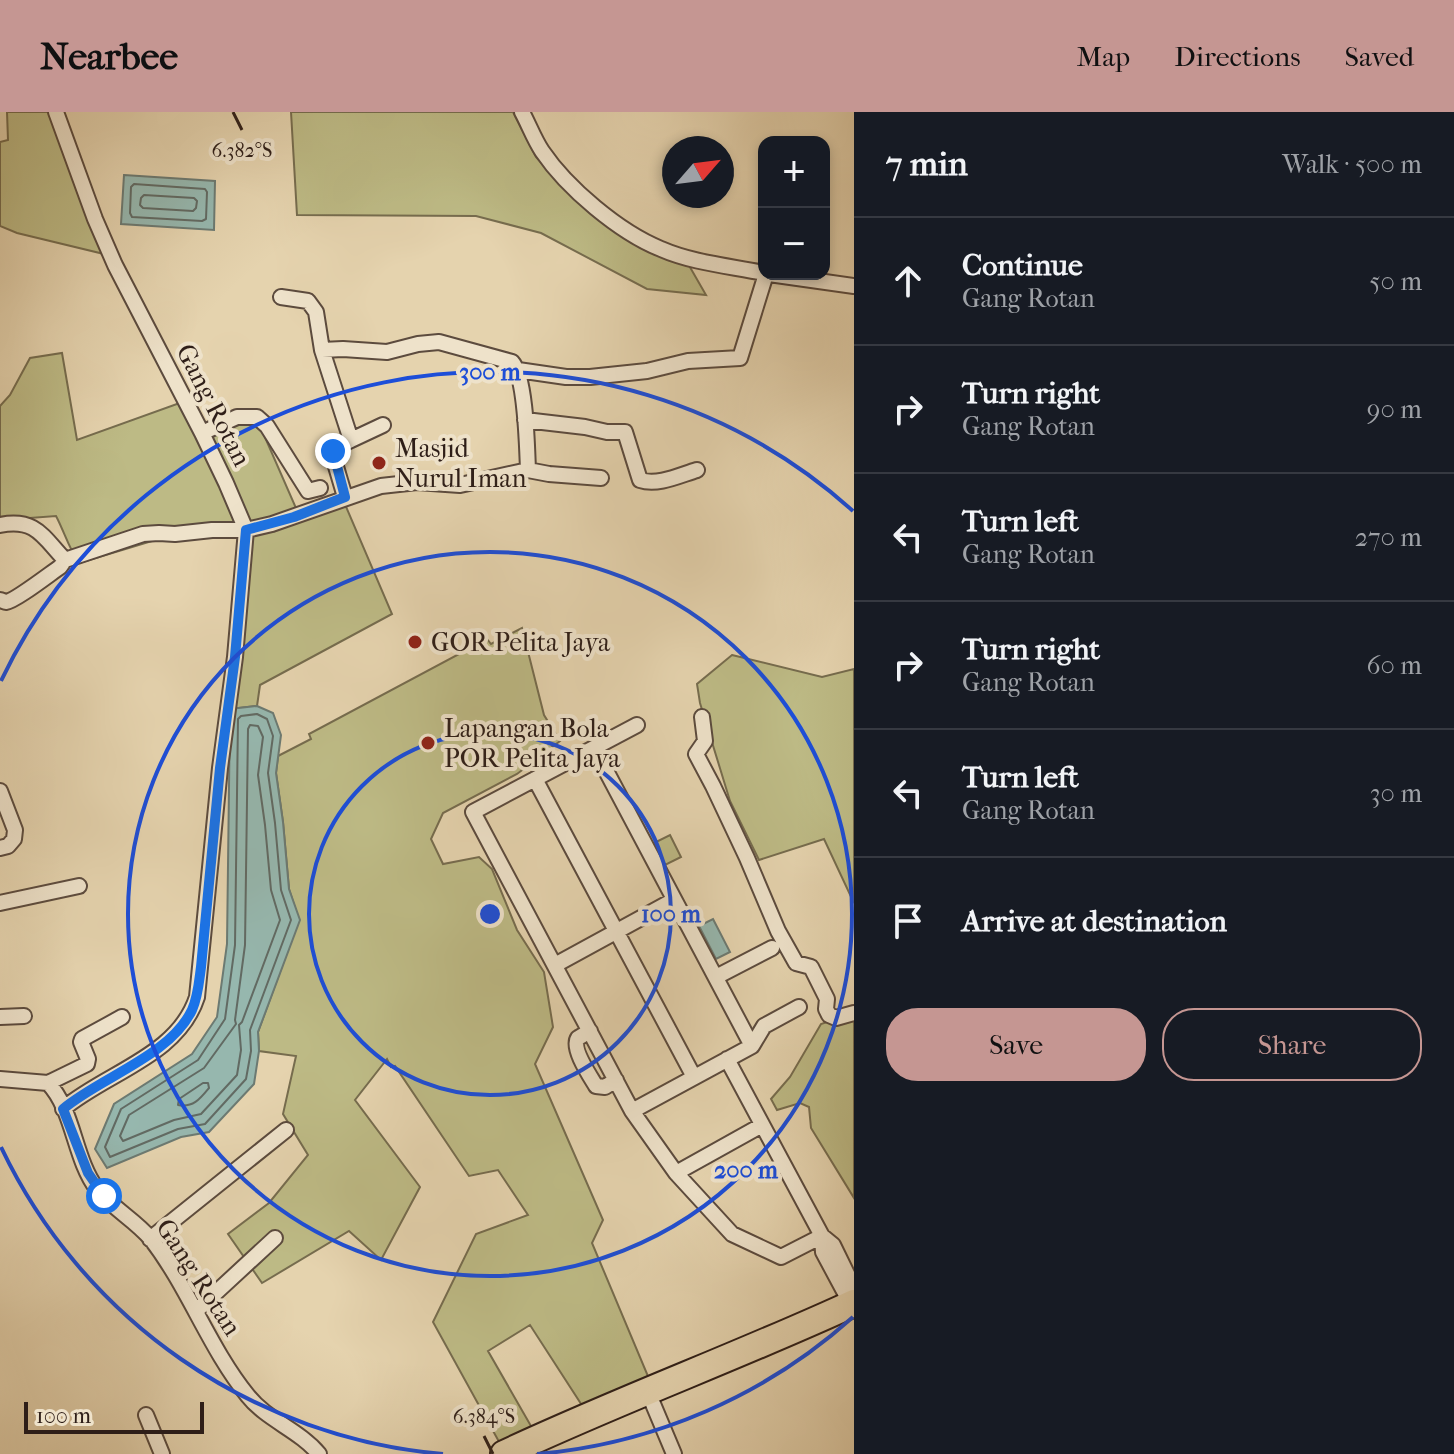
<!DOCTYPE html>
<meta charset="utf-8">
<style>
body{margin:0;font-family:"IM FELL French Canon",serif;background:#242831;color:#f1f3f6}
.controls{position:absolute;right:24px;top:24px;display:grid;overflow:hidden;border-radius:16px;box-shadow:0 4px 12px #0003}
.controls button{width:72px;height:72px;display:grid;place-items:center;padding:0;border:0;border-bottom:2px solid #363941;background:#171b24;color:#f1f3f6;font:40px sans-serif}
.compass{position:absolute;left:662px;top:24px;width:72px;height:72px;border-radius:50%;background:#171b24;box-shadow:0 4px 12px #0003;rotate:62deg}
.scale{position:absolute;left:24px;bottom:20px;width:180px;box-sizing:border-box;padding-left:8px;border:4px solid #2e1e18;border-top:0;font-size:22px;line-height:28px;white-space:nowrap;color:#2e1e18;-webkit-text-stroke:6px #eee2ca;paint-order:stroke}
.stop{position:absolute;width:24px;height:24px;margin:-18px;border:6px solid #1a73e8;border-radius:50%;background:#fff}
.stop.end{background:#1a73e8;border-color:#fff;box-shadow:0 2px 8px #0008}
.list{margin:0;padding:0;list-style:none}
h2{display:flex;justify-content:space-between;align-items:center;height:104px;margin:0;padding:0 32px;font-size:34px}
h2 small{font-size:26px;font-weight:400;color:#9ea1a6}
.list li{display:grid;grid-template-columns:52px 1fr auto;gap:24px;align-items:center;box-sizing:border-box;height:128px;padding:0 32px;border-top:2px solid #363941}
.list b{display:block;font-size:30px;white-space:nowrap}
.list p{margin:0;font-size:26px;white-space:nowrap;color:#9ea1a6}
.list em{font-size:26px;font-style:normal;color:#9ea1a6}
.actions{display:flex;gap:16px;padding:24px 32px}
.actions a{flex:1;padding:18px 0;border:2px solid #c59692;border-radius:32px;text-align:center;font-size:28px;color:#c59692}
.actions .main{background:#c59692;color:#111}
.icon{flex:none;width:44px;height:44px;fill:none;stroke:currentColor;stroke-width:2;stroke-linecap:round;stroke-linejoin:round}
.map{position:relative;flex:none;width:854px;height:1342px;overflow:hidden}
header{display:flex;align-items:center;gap:48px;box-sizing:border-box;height:112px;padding:0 40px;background:#c59692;color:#111}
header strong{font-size:38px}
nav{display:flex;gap:44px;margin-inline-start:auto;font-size:28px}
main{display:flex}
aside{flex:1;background:#171b24}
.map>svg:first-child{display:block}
.green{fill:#bdba85;stroke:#766c4e;stroke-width:2}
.water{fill:#96b7ae;stroke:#6c7a72;stroke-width:2}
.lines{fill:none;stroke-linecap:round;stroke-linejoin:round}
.shore{stroke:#626a63;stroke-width:2}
.street-casing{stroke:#5c4b3e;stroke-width:18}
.highway-casing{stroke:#2e1e18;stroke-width:30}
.street{stroke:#eee2ca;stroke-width:14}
.highway{stroke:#e5d3ae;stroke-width:26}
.route{stroke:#1a73e8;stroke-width:10}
.ticks{fill:none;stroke:#2e1e18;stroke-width:3}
.ring{fill:none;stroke:#1d4ed8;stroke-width:4}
.poi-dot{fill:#8f2418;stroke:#eee2ca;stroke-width:3}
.labels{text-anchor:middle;stroke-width:8;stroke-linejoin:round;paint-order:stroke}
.street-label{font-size:26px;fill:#2e1e18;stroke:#eee2ca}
.poi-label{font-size:26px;fill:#2e1e18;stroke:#eee2ca;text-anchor:start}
.ticks-label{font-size:20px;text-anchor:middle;fill:#2e1e18;stroke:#eee2ca;stroke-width:8;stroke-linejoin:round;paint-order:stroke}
.centre{fill:#1d4ed8;stroke:#eee2ca;stroke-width:4}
.ring-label{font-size:24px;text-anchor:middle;font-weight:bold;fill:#1d4ed8;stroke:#eee2ca;stroke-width:8;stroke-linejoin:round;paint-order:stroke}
</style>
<header>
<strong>Nearbee</strong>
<nav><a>Map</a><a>Directions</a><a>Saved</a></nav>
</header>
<main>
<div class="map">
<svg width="854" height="1342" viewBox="0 0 854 1342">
<rect width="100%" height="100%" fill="#e5d3ae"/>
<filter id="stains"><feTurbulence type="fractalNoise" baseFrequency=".0025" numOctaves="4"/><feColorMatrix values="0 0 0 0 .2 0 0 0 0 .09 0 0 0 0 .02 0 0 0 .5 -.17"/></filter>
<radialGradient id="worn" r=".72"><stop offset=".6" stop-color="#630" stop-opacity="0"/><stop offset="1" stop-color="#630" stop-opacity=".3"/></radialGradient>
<!-- green -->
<path class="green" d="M7 0H52L104 142 17 121 0 114V30L8 28Z
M291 0H513L536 45 564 76 594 104 687 150 706 183 647 177 541 121 476 104 297 103Z
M62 241 77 328 188 288 205 324 239 308 257 307 299 403 344 390 392 502 260 573 257 594 230 597 244 418 175 422 79 451C69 437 64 419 56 404L3 408 0 404V294L10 283 30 246Z
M522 516 544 603 560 629 517 662 443 701 431 727 443 752 479 745 492 757 517 818 544 860 553 915 535 952 603 1108 592 1131 650 1269 585 1298 530 1213 488 1239 535 1321 503 1337 433 1210 476 1122 528 1103 498 1058 469 1064 395 954 391 955 387 947 355 988 420 1075 381 1148 349 1119 262 1171 228 1122 269 1091 308 1043 283 1002 296 944 259 939 258 920 299 808 289 777 283 710 276 661 278 644 311 627 309 622 487 527 491 532Z
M732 543 822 565 854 557V791L824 727 759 748 730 689 700 591 697 572Z
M670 723 681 745 665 753 654 731Z
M854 901V1086L811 1016 809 995 800 991 777 998 771 987 790 965 821 912Z"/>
<!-- water -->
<path class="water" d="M124 63 215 69 214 118 121 112Z
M257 594 273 601 281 623 276 661 283 710 289 777 300 808 258 920 259 939 254 972 209 1020 181 1025 107 1056 95 1037 114 992 192 942 217 905 227 832 230 597Z
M713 807 730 840 716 847 699 814Z"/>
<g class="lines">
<!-- shore -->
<path class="shore" d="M134 72 205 77 207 80 206 107 202 109 132 105 130 101 131 75Z
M144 83 194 86 197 89 196 96 193 99 143 96 140 93 141 86Z
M257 602 267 607 273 624 268 661 275 711 281 778 291 808 250 918 251 939 246 967 205 1012 178 1017 110 1045 105 1035 121 997 198 948 225 907 235 833 238 607 241 604Z
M250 613 258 614 263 625 258 663 265 713 271 778 280 808 242 910 239 913 241 938 237 963 201 1002 174 1008 123 1029 120 1024 129 1003 204 956 236 912 235 908 245 833 248 617Z
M203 971H208L209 976C200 987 193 996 178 993L179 987Z"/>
<defs>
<path id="street" d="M56 0 95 107 115 153 202 321 226 371 246 418 235 545 220 656 197 885C178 944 107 960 63 997
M522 0C529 13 534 27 542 39 567 76 619 120 661 137 693 151 730 154 764 161
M769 162 854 174
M281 185 308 189 316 200 322 238 351 328 335 336 332 341 345 385
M322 238 343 237 387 240 418 232 439 230 512 250C526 265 527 336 528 358
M518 258 566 265H590L647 259 688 249 740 246 766 162
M525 308 585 315 607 320H625L640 368C658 374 680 363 697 358
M202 321 237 305H257L267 314 308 379 320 376
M351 328 383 313
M0 413C36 406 43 425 65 448L143 422 159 421 175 422 212 418H246L272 412 381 374 417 370 460 373 528 358 549 362 601 366
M0 488C2 488 4 490 6 490 15 489 51 461 60 455L65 448
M702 605 705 629 696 642 713 674 747 746 778 819 796 851 811 855 827 887 826 897 829 903 836 906 854 901
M637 613 473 700 632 999 676 1061 732 1122 781 1145 822 1124
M594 636 752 934
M535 667 694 965
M0 679 15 718 14 727 8 734 0 736
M0 791 79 774
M555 853 674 788
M716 865 772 836
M0 905 24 904
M590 919C588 920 580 925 578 926 571 936 590 964 596 974L605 975 616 968
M727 947 822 1124 833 1133 854 1176
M0 967 48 971C74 998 74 1047 97 1077 112 1096 135 1108 151 1127 189 1176 209 1236 248 1284 267 1308 299 1318 319 1342
M48 971 87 952 88 947 81 930 82 927 122 905
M632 999 752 934 764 914 799 895
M676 1061 762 1013
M822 1124 823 1140 853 1196
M150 1127 286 1018
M196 1199 275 1126
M653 1292 674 1342
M146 1303 162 1342"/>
<path id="highway" d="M504 1342C619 1288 739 1244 854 1191"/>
</defs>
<!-- street casing -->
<use href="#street" class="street-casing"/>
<!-- highway casing -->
<use href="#highway" class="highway-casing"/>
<!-- street -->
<use href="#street" class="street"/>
<!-- highway -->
<use href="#highway" class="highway"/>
</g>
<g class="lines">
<!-- route -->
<path class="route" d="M104 1084 88 1061 63 997C101 965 170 944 192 898 198 885 199 870 201 855L220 656 235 545 246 418 294 405 345 385 333 339"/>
</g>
<!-- ticks -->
<path class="ticks" d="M233 0 242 18M484 1324 493 1342"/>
<!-- distance rings -->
<g class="ring">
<circle cx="490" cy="802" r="181"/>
<circle cx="490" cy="802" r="362"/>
<path d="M853 1205A542 542 0 0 1 537 1342M443 1342A542 542 0 0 1 1 1035M1 569A542 542 0 0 1 853 399"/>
</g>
<!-- markers -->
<g class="poi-dot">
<circle cx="379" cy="351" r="8"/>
<circle cx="415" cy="530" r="8"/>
<circle cx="428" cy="631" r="8"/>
</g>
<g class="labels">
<!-- street labels -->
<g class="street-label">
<text transform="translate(214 293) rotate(63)" y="9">Gang Rotan</text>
<text transform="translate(199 1165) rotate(57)" y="9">Gang Rotan</text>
</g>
<!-- poi labels -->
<g class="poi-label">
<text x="395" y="345">Masjid<tspan x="395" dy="30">Nurul Iman</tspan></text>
<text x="431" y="539">GOR Pelita Jaya</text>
<text x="444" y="625">Lapangan Bola<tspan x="444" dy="30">POR Pelita Jaya</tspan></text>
</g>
</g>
<g class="ticks-label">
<text x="242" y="45">6.382°S</text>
<text x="484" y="1311">6.384°S</text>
</g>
<circle cx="490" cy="802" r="12" class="centre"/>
<g class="ring-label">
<text x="490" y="268">300 m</text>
<text x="671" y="810">100 m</text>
<text x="746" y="1066">200 m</text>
</g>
<rect width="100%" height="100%" filter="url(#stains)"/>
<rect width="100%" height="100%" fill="url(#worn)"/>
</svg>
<div class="controls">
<button>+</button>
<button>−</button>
</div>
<svg class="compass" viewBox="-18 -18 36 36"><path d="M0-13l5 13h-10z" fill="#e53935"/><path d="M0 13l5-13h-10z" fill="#9ea1a6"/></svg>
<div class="scale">100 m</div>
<div class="stop" style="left:104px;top:1084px"></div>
<div class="stop end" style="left:333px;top:339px"></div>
</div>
<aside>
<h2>7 min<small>Walk · 500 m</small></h2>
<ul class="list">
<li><svg class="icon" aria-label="ahead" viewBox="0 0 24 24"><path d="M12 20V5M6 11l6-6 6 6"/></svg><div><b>Continue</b><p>Gang Rotan</p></div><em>50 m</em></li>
<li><svg class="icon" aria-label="right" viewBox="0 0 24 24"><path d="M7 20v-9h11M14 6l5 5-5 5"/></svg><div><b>Turn right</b><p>Gang Rotan</p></div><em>90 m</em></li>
<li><svg class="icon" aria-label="left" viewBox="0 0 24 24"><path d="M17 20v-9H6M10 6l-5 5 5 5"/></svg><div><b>Turn left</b><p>Gang Rotan</p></div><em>270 m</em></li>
<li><svg class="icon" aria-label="right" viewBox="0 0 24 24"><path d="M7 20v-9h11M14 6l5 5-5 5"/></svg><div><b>Turn right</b><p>Gang Rotan</p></div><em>60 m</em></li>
<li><svg class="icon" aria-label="left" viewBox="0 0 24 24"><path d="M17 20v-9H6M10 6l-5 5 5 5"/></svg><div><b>Turn left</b><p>Gang Rotan</p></div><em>30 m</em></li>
<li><svg class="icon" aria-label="arrive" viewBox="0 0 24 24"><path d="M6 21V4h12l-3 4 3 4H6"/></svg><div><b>Arrive at destination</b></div></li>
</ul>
<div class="actions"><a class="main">Save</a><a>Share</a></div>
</aside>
</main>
